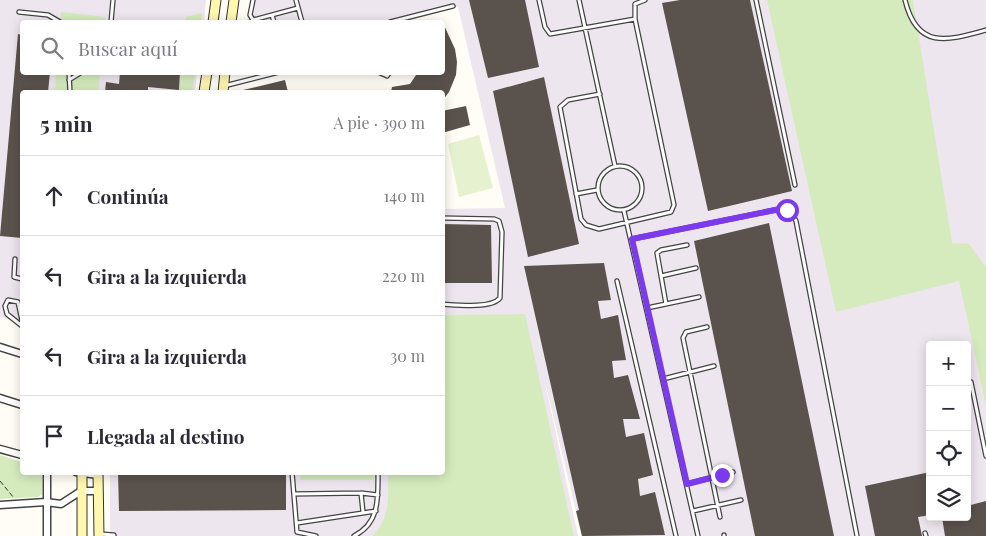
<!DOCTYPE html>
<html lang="es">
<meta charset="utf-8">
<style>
body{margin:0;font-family:"Playfair Display",serif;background:#f2f2f3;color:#2b2b33}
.controls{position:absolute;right:15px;bottom:15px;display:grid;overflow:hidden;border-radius:5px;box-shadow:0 2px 12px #0003}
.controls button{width:45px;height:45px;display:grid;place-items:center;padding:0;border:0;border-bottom:1px solid #e1e1e2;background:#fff;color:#2b2b33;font:25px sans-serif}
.stop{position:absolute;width:15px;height:15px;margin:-11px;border:4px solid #7c3aed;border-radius:50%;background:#fff}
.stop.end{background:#7c3aed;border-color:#fff;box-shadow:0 1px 5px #0008}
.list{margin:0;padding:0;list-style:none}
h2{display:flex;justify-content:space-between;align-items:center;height:65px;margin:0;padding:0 20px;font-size:21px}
h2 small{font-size:16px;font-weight:400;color:#7c7c81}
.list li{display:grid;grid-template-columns:32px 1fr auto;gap:15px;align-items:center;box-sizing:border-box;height:80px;padding:0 20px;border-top:1px solid #e1e1e2}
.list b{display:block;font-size:19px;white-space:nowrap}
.list em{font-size:16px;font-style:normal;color:#7c7c81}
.icon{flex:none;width:28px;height:28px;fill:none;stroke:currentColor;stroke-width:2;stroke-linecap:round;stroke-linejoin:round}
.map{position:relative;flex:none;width:986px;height:536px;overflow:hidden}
.search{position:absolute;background:#fff;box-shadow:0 2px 12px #0003;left:20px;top:20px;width:425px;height:55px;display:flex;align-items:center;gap:12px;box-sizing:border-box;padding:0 18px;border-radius:5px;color:#7c7c81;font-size:19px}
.panel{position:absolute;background:#fff;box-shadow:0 2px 12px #0003;left:20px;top:90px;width:425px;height:385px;border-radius:5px}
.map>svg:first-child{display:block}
.industrial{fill:#eee6ef;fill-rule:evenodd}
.green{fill:#d5ebbd}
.pitch{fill:#e6f2cf}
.building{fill:#5a524d}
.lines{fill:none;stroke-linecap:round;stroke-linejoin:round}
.lane-casing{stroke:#444;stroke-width:5.5}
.street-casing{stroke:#444;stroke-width:9}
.secondary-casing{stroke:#333;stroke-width:11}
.path{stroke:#333;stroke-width:1;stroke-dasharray:5 2.5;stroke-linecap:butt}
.lane{stroke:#fff;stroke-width:3}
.street{stroke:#fff;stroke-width:6}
.secondary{stroke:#fff6b0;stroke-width:9}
.route{stroke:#7c3aed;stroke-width:6}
</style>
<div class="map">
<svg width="986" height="536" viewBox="0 0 986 536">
<rect width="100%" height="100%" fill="#fffdf5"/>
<!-- industrial -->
<path class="industrial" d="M0 0H206L204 22H22V72L197 73 195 92H22V324L0 317Z
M250 0H986V536H582L544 378 578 536H110V473L442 472 443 209 505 208 458 7 403 22H247ZM930 345H967V517H930Z"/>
<!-- green -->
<path class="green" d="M767 0H913L952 243 969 244 986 267V406L959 281 836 312Z
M61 12 105 17V22H60Z
M202 13 201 22H185L186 17Z
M56 73H100L98 92H55Z
M181 73H195L192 92H179Z
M525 314 574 536H372C391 519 388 496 388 473L442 472 443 315Z
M0 455 22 462V472L42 473V494L38 497 0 499Z
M301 473H374V480H300Z"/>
<!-- pitch -->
<path class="pitch" d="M479 135 493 188 459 197 448 144Z"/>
<!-- building -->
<path class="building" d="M469 0H525L539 67 488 78Z
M680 0H750L792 191 708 211 662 3Z
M442 21 455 49 457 62 456 75 449 92 442 101V92H391L392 87 410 84 418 72H442Z
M18 34 22 35V72H50L48 92H22V238L0 236Z
M120 72H180L179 90 148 87V92H105L106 82 119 84Z
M544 77 579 244 528 257 493 91Z
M285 80 288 92H244L243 90Z
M466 106 470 125 442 133V111Z
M769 223 834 536H755L694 241Z
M442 224 491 225 492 283H442Z
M604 263 611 300 598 301 601 319 618 315 626 360 612 361 614 378 628 375 640 419H623L626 437 644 433 653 475 638 479 640 496 655 492 665 535 582 536 576 511 579 510 524 266Z
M118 472H286V510L119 511Z
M930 472V515L918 517 922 536H875L865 486Z
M986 501V536H945L942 517H967V506Z"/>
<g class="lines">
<defs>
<path id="lane" d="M253 0 250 15 253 20 298 8
M296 0 302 22
M539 0 545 27 550 34 635 19 674 205 671 212 599 229 586 225 581 219 560 107 568 100 600 94
M579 0 615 166
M756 0 795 185
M905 0C917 50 947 41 986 30
M19 12 48 15 60 22
M272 15 274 22
M635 19V4L645 0
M111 22 113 0
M390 22 453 6
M69 72 70 92
M378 72 387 76 390 72
M69 80 82 72
M224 86 279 72
M598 188a22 22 0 1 1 44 0a22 22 0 1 1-44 0Z
M576 194 597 190
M624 211 698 536
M442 218 494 219 499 221 502 232 500 298C491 309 457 305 442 304
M632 239 780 209C789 210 792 213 796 221L857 536
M15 259 14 277 22 279
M661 276 696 268
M617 281 676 536
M666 304 657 253 661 250 687 245
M647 308 699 297
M22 321 18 302 8 300 5 306 7 314 22 326
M707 327 686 332 683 338 720 517
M663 379 714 366
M971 382 986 456
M292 472 297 532 316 536
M687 484 733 472
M361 493 363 512
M294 494 361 493 378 495
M693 511 741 500
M297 523 376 511
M925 533 926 536
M100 534 114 535
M724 535V536
M354 536C380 523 378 498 378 472"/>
<path id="street" d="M0 347 22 354
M0 398 22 405
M0 449 22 455
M47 472V536
M76 472 98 475
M0 505 46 502 61 504 81 491H98"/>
<path id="secondary" d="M213 22 216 0
M231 22 234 0
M204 92 207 72
M223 92 225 72
M82 472V536
M98 472 99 536"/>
</defs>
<!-- lane casing -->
<use href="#lane" class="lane-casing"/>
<!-- street casing -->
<use href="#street" class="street-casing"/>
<!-- secondary casing -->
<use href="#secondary" class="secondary-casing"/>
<!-- path -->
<path class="path" d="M0 481 14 498"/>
<!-- lane -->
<use href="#lane" class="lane"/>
<!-- street -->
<use href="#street" class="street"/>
<!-- secondary -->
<use href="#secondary" class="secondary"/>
</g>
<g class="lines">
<!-- route -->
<path class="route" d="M722 475 687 484 632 239 780 209 787 210"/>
</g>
</svg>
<div class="controls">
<button>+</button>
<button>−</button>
<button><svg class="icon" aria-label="locate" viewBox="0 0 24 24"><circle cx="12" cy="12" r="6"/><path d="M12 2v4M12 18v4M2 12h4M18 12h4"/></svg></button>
<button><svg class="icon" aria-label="layers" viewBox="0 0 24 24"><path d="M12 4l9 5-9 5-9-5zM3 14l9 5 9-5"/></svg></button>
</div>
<div class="stop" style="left:787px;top:210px"></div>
<div class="stop end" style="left:722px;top:475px"></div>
<div class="search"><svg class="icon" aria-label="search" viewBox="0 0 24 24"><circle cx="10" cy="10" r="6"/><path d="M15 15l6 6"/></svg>Buscar aquí</div>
<section class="panel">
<h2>5 min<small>A pie · 390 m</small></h2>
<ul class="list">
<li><svg class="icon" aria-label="ahead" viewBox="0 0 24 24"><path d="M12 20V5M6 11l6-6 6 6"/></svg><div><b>Continúa</b></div><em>140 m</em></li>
<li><svg class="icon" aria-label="left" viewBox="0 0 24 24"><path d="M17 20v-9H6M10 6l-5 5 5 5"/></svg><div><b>Gira a la izquierda</b></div><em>220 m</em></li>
<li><svg class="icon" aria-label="left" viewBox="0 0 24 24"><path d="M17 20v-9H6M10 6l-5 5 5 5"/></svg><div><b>Gira a la izquierda</b></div><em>30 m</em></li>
<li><svg class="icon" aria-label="arrive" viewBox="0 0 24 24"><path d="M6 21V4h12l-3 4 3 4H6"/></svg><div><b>Llegada al destino</b></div></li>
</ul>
</section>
</div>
